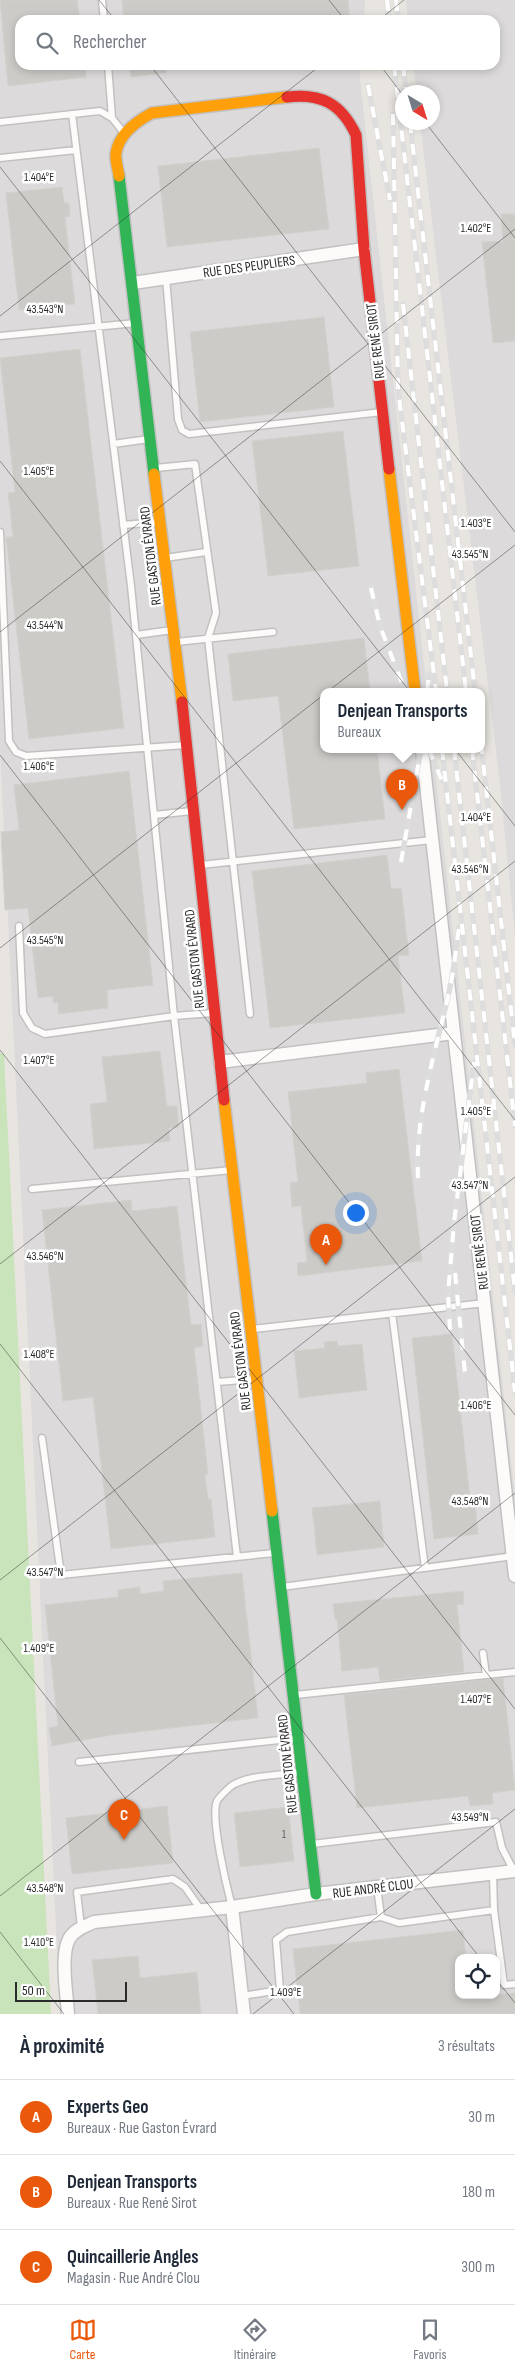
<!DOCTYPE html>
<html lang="fr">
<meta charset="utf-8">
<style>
body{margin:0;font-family:"Sofia Sans Condensed",sans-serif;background:#f6f6f7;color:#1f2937}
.controls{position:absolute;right:15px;bottom:15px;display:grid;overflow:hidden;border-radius:10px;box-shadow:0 2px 8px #0003}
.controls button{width:45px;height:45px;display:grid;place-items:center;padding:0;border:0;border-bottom:1px solid #e0e1e3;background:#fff;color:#1f2937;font:25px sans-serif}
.compass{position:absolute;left:395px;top:85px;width:45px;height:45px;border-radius:50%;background:#fff;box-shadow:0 2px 8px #0003;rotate:142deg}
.scale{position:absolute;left:15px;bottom:12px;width:112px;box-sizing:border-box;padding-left:5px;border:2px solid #2b2b2b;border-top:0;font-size:14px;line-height:18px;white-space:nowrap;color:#2b2b2b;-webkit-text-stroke:4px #fff;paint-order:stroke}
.you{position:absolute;left:355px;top:1212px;width:18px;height:18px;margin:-12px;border:4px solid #fff;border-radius:50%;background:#1a73e8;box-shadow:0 0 0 8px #1a73e833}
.badge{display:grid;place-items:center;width:32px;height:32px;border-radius:50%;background:#ea580c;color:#fff;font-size:16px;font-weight:700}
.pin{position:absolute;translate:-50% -41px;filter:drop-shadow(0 1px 2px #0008)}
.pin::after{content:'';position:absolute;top:26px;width:18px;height:15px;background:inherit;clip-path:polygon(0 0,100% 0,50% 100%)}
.popup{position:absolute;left:320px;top:688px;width:165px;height:65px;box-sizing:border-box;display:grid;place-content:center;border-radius:10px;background:#fff;filter:drop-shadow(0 1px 4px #0005);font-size:16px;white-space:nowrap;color:#747a83}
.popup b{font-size:19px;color:#1f2937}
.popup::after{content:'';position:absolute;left:50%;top:100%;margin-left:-10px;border:10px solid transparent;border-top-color:#fff}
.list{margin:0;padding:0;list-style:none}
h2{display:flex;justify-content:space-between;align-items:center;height:65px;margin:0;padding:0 20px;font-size:21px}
h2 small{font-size:16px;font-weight:400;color:#747a83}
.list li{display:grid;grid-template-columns:32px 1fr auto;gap:15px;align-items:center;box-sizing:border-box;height:75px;padding:0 20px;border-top:1px solid #e0e1e3}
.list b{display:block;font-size:19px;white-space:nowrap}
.list p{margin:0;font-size:16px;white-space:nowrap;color:#747a83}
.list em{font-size:16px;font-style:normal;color:#747a83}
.icon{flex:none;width:28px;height:28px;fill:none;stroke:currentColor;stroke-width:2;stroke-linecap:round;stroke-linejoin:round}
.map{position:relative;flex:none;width:515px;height:2014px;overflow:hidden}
.search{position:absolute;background:#fff;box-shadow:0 2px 8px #0003;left:15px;right:15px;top:15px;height:55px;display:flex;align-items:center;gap:12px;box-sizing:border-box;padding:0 18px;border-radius:15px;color:#747a83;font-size:19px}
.sheet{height:290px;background:#fff}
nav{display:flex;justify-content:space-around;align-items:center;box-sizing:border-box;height:70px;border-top:1px solid #e0e1e3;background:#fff;font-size:14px;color:#747a83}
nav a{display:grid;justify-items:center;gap:2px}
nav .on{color:#ea580c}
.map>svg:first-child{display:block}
.industrial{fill:#dddadc;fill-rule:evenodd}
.green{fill:#c9e3ba}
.building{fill:#cdcbc7;stroke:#d3d1cd}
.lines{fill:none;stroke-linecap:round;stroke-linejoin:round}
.lane-casing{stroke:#c2c1c1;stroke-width:9}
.street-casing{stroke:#c2c1c1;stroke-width:15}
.fast-casing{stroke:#c2c1c1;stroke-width:14}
.slow-casing{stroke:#c2c1c1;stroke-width:14}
.jam-casing{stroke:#c2c1c1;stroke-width:14}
.lane{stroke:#fcfbfa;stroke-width:6}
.street{stroke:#fcfbfa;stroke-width:12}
.fast{stroke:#30b455;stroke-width:11}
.slow{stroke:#ff9f0a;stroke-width:11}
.jam{stroke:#e5322d;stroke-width:11}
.rail-casing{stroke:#deddde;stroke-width:5.5}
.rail{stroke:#fff;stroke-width:4;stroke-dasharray:11;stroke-linecap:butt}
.ticks{fill:none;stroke:#2b2b2b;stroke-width:1;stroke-opacity:0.45}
.labels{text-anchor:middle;stroke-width:5;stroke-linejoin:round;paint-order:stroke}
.number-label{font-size:11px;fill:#555554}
.street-label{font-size:14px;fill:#2b2b2b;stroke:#fff}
.ticks-label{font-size:12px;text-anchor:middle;fill:#2b2b2b;stroke:#fff;stroke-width:5;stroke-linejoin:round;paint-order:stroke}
</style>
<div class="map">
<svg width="515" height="2014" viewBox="0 0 515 2014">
<rect width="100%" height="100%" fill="#e8e5e0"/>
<!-- industrial -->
<path class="industrial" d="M0 0H365L364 20H20V65H360V79L427 691H323V749H433L515 1497V2014H60L0 750ZM459 1958H496V1995H459Z
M406 0H515V937L500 785 420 123 432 122V92H417L413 65H495V20H408Z"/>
<!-- green -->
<path class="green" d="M0 1053 4 1054 51 2014H0Z"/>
<!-- building -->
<path class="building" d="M0 0H77L80 20H20V65H85L86 77 8 86Z
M122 0H348L350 20H124Z
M129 65H166V73L131 77Z
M319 148 329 229 167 247 158 166Z
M62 187 64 203H69L70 216 65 217 75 304 19 310 6 193Z
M501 214H515V341L493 343 482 242 503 241Z
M324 317 334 407 200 422 190 332Z
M80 349 124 728 29 739 6 537H13L8 493 15 492 0 358Z
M343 431 359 566 268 576 252 441Z
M364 638 370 691H323V749H377L385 819 294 829 278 696 233 701 228 654Z
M129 771 153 985 107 990 108 1008 58 1014V1002L53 1003V996L38 998 28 908 5 910 1 832 19 830 14 785Z
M387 855 391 889 401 888 409 955 398 956 405 1013 270 1028 252 871Z
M160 1051 167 1106H177L179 1127 169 1128 170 1141 94 1149 90 1104 107 1102 102 1057Z
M399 1069 422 1261 298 1276 297 1263 307 1262 301 1206 292 1207 290 1183 298 1182 288 1092 367 1083 366 1073Z
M131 1200 132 1211 177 1206 191 1325 201 1324 203 1346 194 1348 208 1474 205 1475 208 1499H211L215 1537 111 1549 93 1397 63 1401 42 1210Z
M452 1334 470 1498 475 1501 478 1534 434 1539 412 1338Z
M337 1341 338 1346 362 1344 367 1390 299 1398 294 1351 325 1348 324 1342Z
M380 1501 384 1547 317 1555 312 1508Z
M242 1573 258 1718 111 1735 52 1746 49 1728 58 1726 45 1605 118 1597V1590L140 1587V1594L164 1591 163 1581Z
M463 1591 464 1604 457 1605 464 1672 380 1681 378 1667 342 1671 337 1619H335L333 1604Z
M503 1678 515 1790 492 1793 493 1804 470 1806 468 1796 357 1808 344 1695Z
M167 1806 173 1863 72 1874 66 1818Z
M288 1807 294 1861 240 1867 234 1813Z
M463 1930 466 1958H459V1995H470L471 1998 515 1993V2014H300L293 1949Z
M138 1956 140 1978 197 1972 201 2014H98L92 1960Z"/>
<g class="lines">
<defs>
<path id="lane" d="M102 0 104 20
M108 65 112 118
M72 114 131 586 174 1016 237 1557
M0 122 100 111 112 118 124 133
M0 158 76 150
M166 278 178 419 182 430 189 434 382 412
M0 336 136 323
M113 444 149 439
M156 468 195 464 216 613 208 638 250 1014
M123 525 159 522
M0 532 9 741 16 752 26 756 186 745
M165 558 206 552
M136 635 172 630
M176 642 273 632
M154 815 192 811
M201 865 432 840
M19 926 23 1013 32 1028 45 1034 174 1016 213 1013
M32 1189 232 1170
M392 1313 425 1568
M253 1329 485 1303
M217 1382 256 1379
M42 1438 61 1575 274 1553
M282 1587 513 1556
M483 1653 486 1675
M295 1695 515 1672
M79 1762 298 1738
M312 1844 496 1822 502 1848 514 1871
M493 1874 494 1910 504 1985 515 1984
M377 1887 381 1917
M232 1907C227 1888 210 1818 217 1801 219 1797 227 1790 230 1787 245 1775 282 1775 301 1772
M81 1927 77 1892 173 1879 185 1887 201 1910
M242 1996 280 1990 276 1940 287 1932 381 1917 399 1923 494 1910"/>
<path id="street" d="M133 283 364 249
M422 749 515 1576
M220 1062 454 1033
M232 1907 244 2014
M68 2014C67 1996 60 1955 69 1939 74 1930 85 1926 94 1922L232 1907 316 1894 515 1871"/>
<path id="fast" d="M119 176 154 474
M272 1511 316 1894"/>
<path id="slow" d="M119 176C118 169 115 160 116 153 119 134 137 121 152 113L287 97
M389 469 415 691
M154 474 182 702
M224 1100 272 1511"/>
<path id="jam" d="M287 97C321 93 341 103 356 135L364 249 389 469
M182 702 224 1100"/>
</defs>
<!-- lane casing -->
<use href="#lane" class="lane-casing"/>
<!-- street casing -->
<use href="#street" class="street-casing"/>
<!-- fast casing -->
<use href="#fast" class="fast-casing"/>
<!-- slow casing -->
<use href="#slow" class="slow-casing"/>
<!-- jam casing -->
<use href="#jam" class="jam-casing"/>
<!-- lane -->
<use href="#lane" class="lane"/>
<!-- street -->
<use href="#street" class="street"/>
<!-- fast -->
<use href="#fast" class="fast"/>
<!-- slow -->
<use href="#slow" class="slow"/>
<!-- jam -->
<use href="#jam" class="jam"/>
<defs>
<path id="rail" d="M387 0 389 20
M396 0 398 20
M394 65 466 691
M403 65 406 92
M368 85 390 200
M393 114 398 389 436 691
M410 122 475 691
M403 304 447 691
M371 588 380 626 405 691
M427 691 429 674
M481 743 515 1045
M429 749 442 781
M442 749 515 1392
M454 749 515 1291
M472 749 515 1126
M401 862 421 749
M418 1178C415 1114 435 1054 449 992 454 971 456 949 459 927
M455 1273 465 1373
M450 1330 448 1294 454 1223 474 1062"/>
</defs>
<!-- rail casing -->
<use href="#rail" class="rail-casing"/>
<!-- rail -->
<use href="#rail" class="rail"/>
</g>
<!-- ticks -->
<path class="ticks" d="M99 0 115 20M329 0 345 20M379 20 404 0M150 65 515 532M380 65 402 94M425 122 515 238M0 167 515 826M0 316 321 65M0 461 515 1120M0 632 515 229M0 755 515 1415M0 948 515 545M0 1050 515 1709M0 1264 515 861M0 1344 480 1958M0 1580 515 1177M0 1638 294 2014M0 1896 515 1493M0 1932 64 2014M496 1979 515 2003M253 2014 515 1809"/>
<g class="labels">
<!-- number labels -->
<g class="number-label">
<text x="284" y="1838">1</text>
</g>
<!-- street labels -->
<g class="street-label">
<text transform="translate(249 266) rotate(-8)" y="5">RUE DES PEUPLIERS</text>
<text transform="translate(375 341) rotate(-97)" y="5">RUE RENÉ SIROT</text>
<text transform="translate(150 556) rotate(-97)" y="5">RUE GASTON ÉVRARD</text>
<text transform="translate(194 959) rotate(-96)" y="5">RUE GASTON ÉVRARD</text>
<text transform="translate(479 1252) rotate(-97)" y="5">RUE RENÉ SIROT</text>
<text transform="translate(240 1361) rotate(-97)" y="5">RUE GASTON ÉVRARD</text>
<text transform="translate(287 1764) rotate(-96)" y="5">RUE GASTON ÉVRARD</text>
<text transform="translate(373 1888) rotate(-7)" y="5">RUE ANDRÉ CLOU</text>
</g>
</g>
<g class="ticks-label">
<text x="39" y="181">1.404°E</text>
<text x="476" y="232">1.402°E</text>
<text x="45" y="313">43.543°N</text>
<text x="39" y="475">1.405°E</text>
<text x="476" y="527">1.403°E</text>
<text x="470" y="558">43.545°N</text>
<text x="45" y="629">43.544°N</text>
<text x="39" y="770">1.406°E</text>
<text x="476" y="821">1.404°E</text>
<text x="470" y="873">43.546°N</text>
<text x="45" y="944">43.545°N</text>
<text x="39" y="1064">1.407°E</text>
<text x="476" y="1115">1.405°E</text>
<text x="470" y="1189">43.547°N</text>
<text x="45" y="1260">43.546°N</text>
<text x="39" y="1358">1.408°E</text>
<text x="476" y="1409">1.406°E</text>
<text x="470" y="1505">43.548°N</text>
<text x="45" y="1576">43.547°N</text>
<text x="39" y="1652">1.409°E</text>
<text x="476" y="1703">1.407°E</text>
<text x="470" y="1821">43.549°N</text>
<text x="45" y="1892">43.548°N</text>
<text x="39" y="1946">1.410°E</text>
<text x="286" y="1996">1.409°E</text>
</g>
</svg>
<div class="controls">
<button><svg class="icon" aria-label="locate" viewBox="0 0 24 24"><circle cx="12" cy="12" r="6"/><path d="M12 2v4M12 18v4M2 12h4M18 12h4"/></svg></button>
</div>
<svg class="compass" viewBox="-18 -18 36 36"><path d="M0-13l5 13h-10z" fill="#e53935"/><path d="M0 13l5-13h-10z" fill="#747a83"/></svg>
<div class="scale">50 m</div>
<div class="you"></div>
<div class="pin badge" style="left:326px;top:1265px">A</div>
<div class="pin badge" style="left:402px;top:810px">B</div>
<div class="popup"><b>Denjean Transports</b>Bureaux</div>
<div class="pin badge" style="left:124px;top:1840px">C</div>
<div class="search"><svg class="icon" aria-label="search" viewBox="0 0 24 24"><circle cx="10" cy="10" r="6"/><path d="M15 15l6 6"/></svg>Rechercher</div>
</div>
<section class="sheet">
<h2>À proximité<small>3 résultats</small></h2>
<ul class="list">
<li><span class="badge">A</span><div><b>Experts Geo</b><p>Bureaux · Rue Gaston Évrard</p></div><em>30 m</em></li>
<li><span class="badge">B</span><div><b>Denjean Transports</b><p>Bureaux · Rue René Sirot</p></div><em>180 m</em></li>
<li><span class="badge">C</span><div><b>Quincaillerie Angles</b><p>Magasin · Rue André Clou</p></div><em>300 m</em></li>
</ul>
</section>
<nav>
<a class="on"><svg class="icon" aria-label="map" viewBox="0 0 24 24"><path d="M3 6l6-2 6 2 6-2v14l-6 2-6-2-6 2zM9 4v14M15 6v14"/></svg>Carte</a>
<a><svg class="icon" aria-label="directions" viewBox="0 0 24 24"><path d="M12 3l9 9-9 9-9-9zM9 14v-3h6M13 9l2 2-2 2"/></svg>Itinéraire</a>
<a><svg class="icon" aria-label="saved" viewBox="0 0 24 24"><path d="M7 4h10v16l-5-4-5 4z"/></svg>Favoris</a>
</nav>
